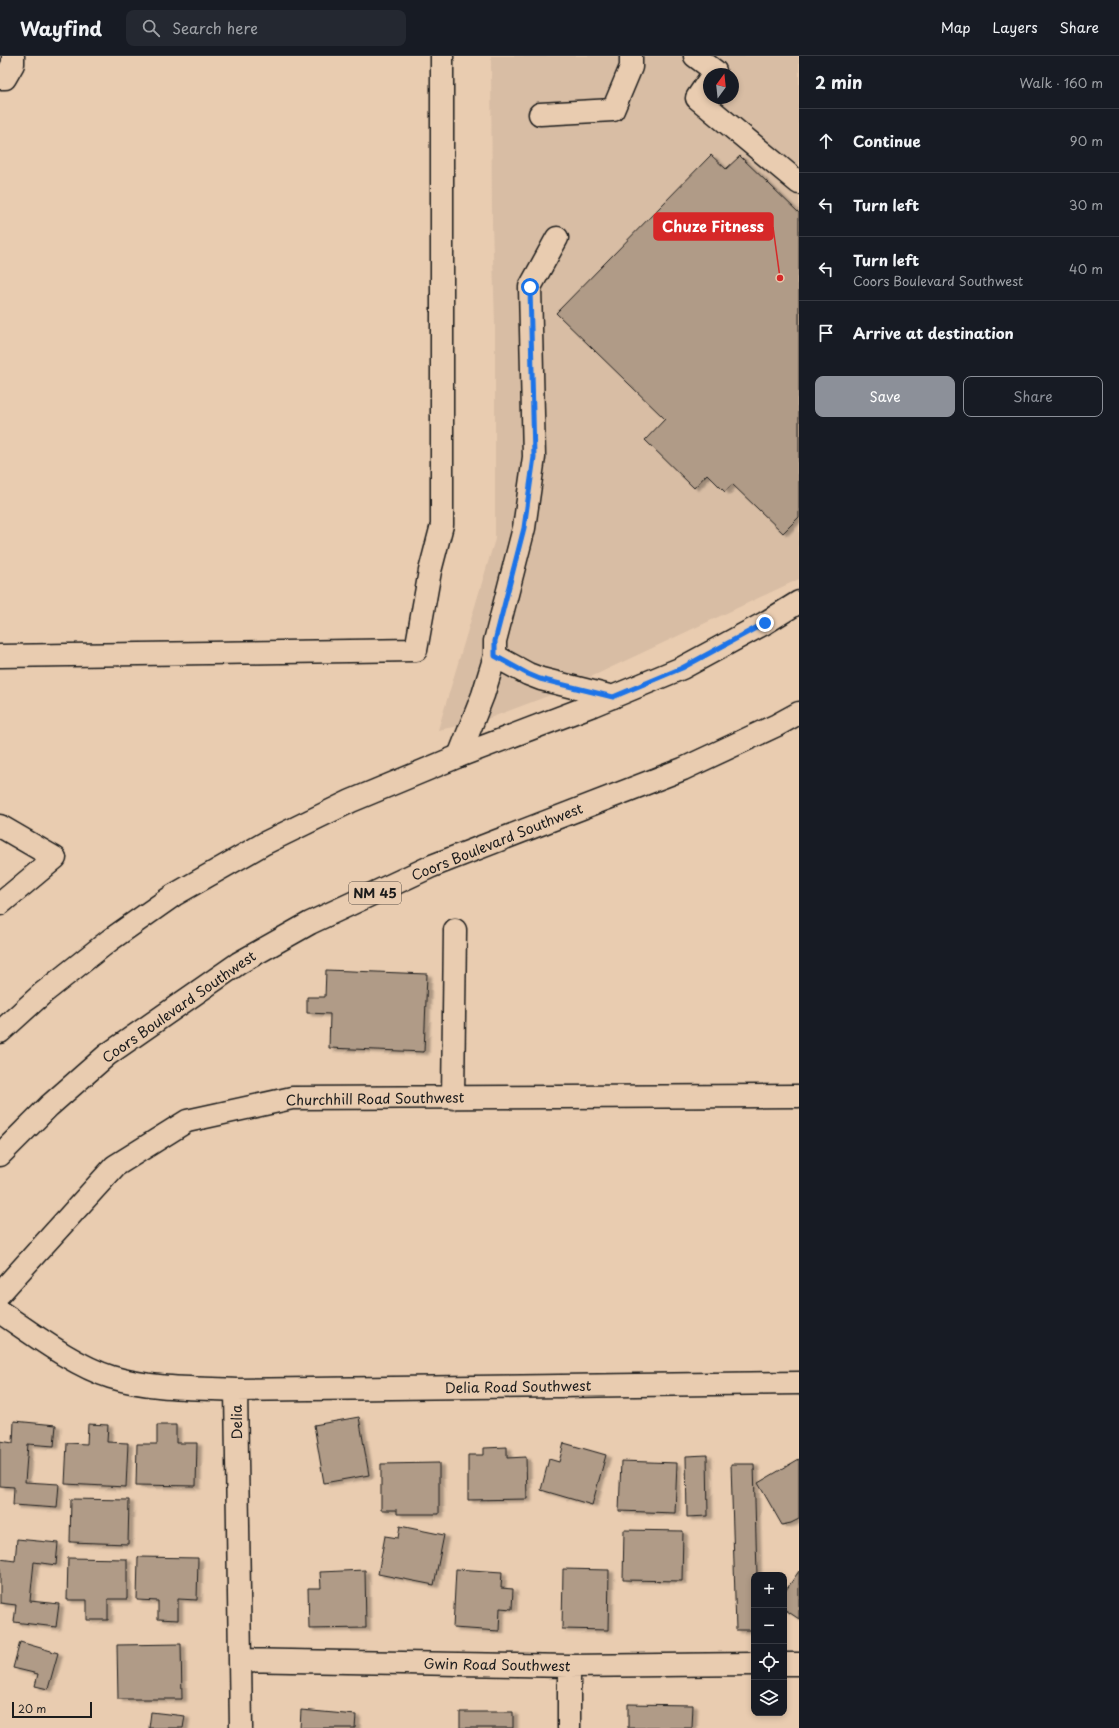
<!DOCTYPE html>
<meta charset="utf-8">
<style>
body{margin:0;font-family:"Playpen Sans",sans-serif;background:#242831;color:#f1f3f6}
.controls{position:absolute;right:12px;bottom:12px;display:grid;overflow:hidden;border-radius:8px;box-shadow:0 2px 6px #0003}
.controls button{width:36px;height:36px;display:grid;place-items:center;padding:0;border:0;border-bottom:1px solid #363941;background:#171b24;color:#f1f3f6;font:20px sans-serif}
.compass{position:absolute;left:703px;top:12px;width:36px;height:36px;border-radius:50%;background:#171b24;box-shadow:0 2px 6px #0003;rotate:15deg}
.scale{position:absolute;left:12px;bottom:10px;width:80px;box-sizing:border-box;padding-left:4px;border:2px solid #1c1c1c;border-top:0;font-size:11px;line-height:14px;white-space:nowrap;color:#1c1c1c;-webkit-text-stroke:3px #e9ccb0;paint-order:stroke}
.stop{position:absolute;width:12px;height:12px;margin:-9px;border:3px solid #1a73e8;border-radius:50%;background:#fff}
.stop.end{background:#1a73e8;border-color:#fff;box-shadow:0 1px 4px #0008}
.list{margin:0;padding:0;list-style:none}
h2{display:flex;justify-content:space-between;align-items:center;height:52px;margin:0;padding:0 16px;font-size:17px}
h2 small{font-size:13px;font-weight:400;color:#9ea1a6}
.list li{display:grid;grid-template-columns:26px 1fr auto;gap:12px;align-items:center;box-sizing:border-box;height:64px;padding:0 16px;border-top:1px solid #363941}
.list b{display:block;font-size:15px;white-space:nowrap}
.list p{margin:0;font-size:13px;white-space:nowrap;color:#9ea1a6}
.list em{font-size:13px;font-style:normal;color:#9ea1a6}
.actions{display:flex;gap:8px;padding:12px 16px}
.actions a{flex:1;padding:9px 0;border:1px solid #8c9099;border-radius:8px;text-align:center;font-size:14px;color:#8c9099}
.actions .main{background:#8c9099;color:#fff}
.icon{flex:none;width:22px;height:22px;fill:none;stroke:currentColor;stroke-width:2;stroke-linecap:round;stroke-linejoin:round}
.map{position:relative;flex:none;width:799px;height:1672px;overflow:hidden}
header{display:flex;align-items:center;gap:24px;box-sizing:border-box;height:56px;padding:0 20px;background:#171b24;border-bottom:1px solid #363941}
header strong{font-size:19px}
nav{display:flex;gap:22px;margin-inline-start:auto;font-size:14px}
.search{width:280px;height:36px;background:#242831;display:flex;align-items:center;gap:10px;box-sizing:border-box;padding:0 14px;border-radius:8px;color:#9ea1a6;font-size:15px}
main{display:flex}
aside{flex:1;background:#171b24}
.map>svg:first-child{display:block}
.built{fill:#d8bda4;fill-rule:evenodd}
.building{fill:#b09b87;stroke:#1c1c1c;filter:url(#shadow)}
.lines{fill:none;stroke-linecap:round;stroke-linejoin:round}
.minor-casing{stroke:#1c1c1c;stroke-width:25}
.major-casing{stroke:#1c1c1c;stroke-width:25}
.minor{stroke:#e9ccb0;stroke-width:22}
.major{stroke:#e9ccb0;stroke-width:22}
.route{stroke:#1a73e8;stroke-width:5}
.labels{text-anchor:middle;stroke-width:3.5;stroke-linejoin:round;paint-order:stroke}
.shield{fill:#e9ccb0;stroke:#5a5148;stroke-width:1}
.shield-label{font-size:13px;font-weight:bold;fill:#1c1c1c}
.street-label{font-size:14px;fill:#1c1c1c;stroke:#e9ccb0}
.leader{fill:none;stroke:#d62828;stroke-width:1.5}
.callout-dot{fill:#d62828;stroke:#e9ccb0;stroke-width:1.5}
.callout{fill:#d62828;stroke:#d62828;stroke-width:1.5}
.callout-label{font-size:15px;text-anchor:middle;font-weight:bold;fill:#fff}
</style>
<header>
<strong>Wayfind</strong>
<div class="search"><svg class="icon" aria-label="search" viewBox="0 0 24 24"><circle cx="10" cy="10" r="6"/><path d="M15 15l6 6"/></svg>Search here</div>
<nav><a>Map</a><a>Layers</a><a>Share</a></nav>
</header>
<main>
<div class="map">
<svg width="799" height="1672" viewBox="0 0 799 1672">
<defs>
<filter id="shadow"><feDropShadow dx="4.5" dy="2.5" stdDeviation="1" flood-color="#0004"/></filter>
</defs>
<rect width="100%" height="100%" fill="#e9ccb0"/>
<filter id="ink" filterUnits="userSpaceOnUse"><feTurbulence type="fractalNoise" baseFrequency=".025" numOctaves="2"/><feDisplacementMap in="SourceGraphic" scale="8" xChannelSelector="R" yChannelSelector="G"/><feConvolveMatrix kernelMatrix="1 2 1 2 8 2 1 2 1" color-interpolation-filters="sRGB"/></filter>
<g filter="url(#ink)">
<!-- built -->
<path class="built" d="M491 0H799V523L561 635 479 666 438 674 495 483V269L492 167ZM709 18H733V42H709Z"/>
<!-- building -->
<path class="building" d="M711 99 726 113 740 100 799 157V461L783 477 732 428 725 436 707 418 694 432 645 384 665 363 556 257Z
M326 914 427 918 424 996 329 992 330 958 307 957V941H325Z
M359 1361 369 1419 324 1427 314 1369Z
M14 1365 56 1369 54 1390 28 1388 25 1426 59 1428 57 1452 13 1449 14 1431 0 1430V1385L13 1387Z
M88 1368 108 1369 107 1386 128 1387 126 1431 65 1428 67 1387 87 1388Z
M157 1369H176V1387H197L196 1430 136 1429 137 1388H157Z
M564 1387 606 1399 592 1449 541 1434 549 1403 559 1406Z
M507 1391V1402L526 1401 527 1443 468 1444V1399H484V1392Z
M707 1399 708 1460 687 1461 686 1400Z
M799 1403V1463L791 1467 782 1469 758 1427Z
M621 1405 677 1407 675 1457 619 1455Z
M439 1407V1458H397V1454H381V1408Z
M731 1408H754L757 1519H754V1574H736Z
M71 1443 129 1444 128 1488 70 1486Z
M400 1470 444 1479 434 1529 378 1518 385 1480 398 1482Z
M624 1474 683 1475 682 1525 623 1524Z
M17 1483 58 1487 56 1509 34 1506 30 1545 59 1548 56 1571 14 1566 16 1549 0 1547V1503L15 1505Z
M138 1501 198 1502 197 1544 178 1543V1564L158 1563V1545L137 1544Z
M68 1502 127 1503V1543H108V1564H87V1544H67Z
M456 1513 502 1516 501 1532 513 1533 512 1553 500 1552 499 1575 453 1572Z
M563 1513 609 1514 608 1574 562 1573Z
M365 1514 366 1572 309 1573 308 1532H321L320 1516Z
M799 1515V1563L784 1553V1537Z
M20 1586 58 1597 48 1633 35 1630 38 1618 13 1612Z
M181 1588 182 1643H118L117 1589Z
M628 1648 693 1649 692 1672H628Z
M301 1654 356 1659 355 1672H300Z
M151 1656 185 1660 183 1672H149Z
M460 1656H513V1672H460Z"/>
<g class="lines">
<defs>
<path id="minor" d="M695 0 715 15
M0 22H5L13 8V0
M709 24 697 42 799 127
M540 58 613 54 631 11V0
M0 600 416 594 430 515 442 469V0
M495 600 528 618 541 623 613 641
M459 700 483 639 495 600V585L524 472 534 401 530 231 557 182
M0 770 55 802 0 848
M453 1042 455 874
M0 1237 115 1110 187 1065 292 1042 799 1040
M0 1256C33 1278 73 1309 111 1321 151 1333 195 1332 236 1334L799 1327
M236 1334 241 1672
M241 1604 569 1610 754 1608
M784 1608H799
M569 1610V1672"/>
<path id="major" d="M0 976 43 937 110 884 174 839 265 787 351 745 459 700 593 649 682 612 765 567 799 546
M0 1099 49 1050 107 999 239 907 310 867 432 810 683 713 777 669 799 657"/>
</defs>
<!-- minor casing -->
<use href="#minor" class="minor-casing"/>
<!-- major casing -->
<use href="#major" class="major-casing"/>
<!-- minor -->
<use href="#minor" class="minor"/>
<!-- major -->
<use href="#major" class="major"/>
</g>
</g>
<g class="lines" filter="url(#ink)">
<!-- route -->
<path class="route" d="M530 231 534 401 524 472 495 585V600L528 618 540 623 613 641 682 612 765 567"/>
</g>
<g class="labels">
<!-- shield labels -->
<rect class="shield" x="349" y="826" width="52" height="22" rx="3"/>
<g class="shield-label">
<text x="375" y="842">NM 45</text>
</g>
<!-- street labels -->
<g class="street-label">
<text transform="translate(497 786) rotate(-22)" y="5">Coors Boulevard Southwest</text>
<text transform="translate(179 951) rotate(-35)" y="5">Coors Boulevard Southwest</text>
<text transform="translate(375 1043) rotate(-1)" y="5">Churchhill Road Southwest</text>
<text transform="translate(518 1331) rotate(-1)" y="5">Delia Road Southwest</text>
<text transform="translate(237 1366) rotate(-91)" y="5">Delia</text>
<text transform="translate(497 1609) rotate(1)" y="5">Gwin Road Southwest</text>
</g>
</g>
<!-- callouts -->
<path class="leader" d="M780 222L773 171"/>
<circle class="callout-dot" cx="780" cy="222" r="4"/>
<rect class="callout" x="654" y="157" width="119" height="27" rx="4"/>
<g class="callout-label">
<text x="713" y="176">Chuze Fitness</text>
</g>
</svg>
<div class="controls">
<button>+</button>
<button>−</button>
<button><svg class="icon" aria-label="locate" viewBox="0 0 24 24"><circle cx="12" cy="12" r="6"/><path d="M12 2v4M12 18v4M2 12h4M18 12h4"/></svg></button>
<button><svg class="icon" aria-label="layers" viewBox="0 0 24 24"><path d="M12 4l9 5-9 5-9-5zM3 14l9 5 9-5"/></svg></button>
</div>
<svg class="compass" viewBox="-18 -18 36 36"><path d="M0-13l5 13h-10z" fill="#e53935"/><path d="M0 13l5-13h-10z" fill="#9ea1a6"/></svg>
<div class="scale">20 m</div>
<div class="stop" style="left:530px;top:231px"></div>
<div class="stop end" style="left:765px;top:567px"></div>
</div>
<aside>
<h2>2 min<small>Walk · 160 m</small></h2>
<ul class="list">
<li><svg class="icon" aria-label="ahead" viewBox="0 0 24 24"><path d="M12 20V5M6 11l6-6 6 6"/></svg><div><b>Continue</b></div><em>90 m</em></li>
<li><svg class="icon" aria-label="left" viewBox="0 0 24 24"><path d="M17 20v-9H6M10 6l-5 5 5 5"/></svg><div><b>Turn left</b></div><em>30 m</em></li>
<li><svg class="icon" aria-label="left" viewBox="0 0 24 24"><path d="M17 20v-9H6M10 6l-5 5 5 5"/></svg><div><b>Turn left</b><p>Coors Boulevard Southwest</p></div><em>40 m</em></li>
<li><svg class="icon" aria-label="arrive" viewBox="0 0 24 24"><path d="M6 21V4h12l-3 4 3 4H6"/></svg><div><b>Arrive at destination</b></div></li>
</ul>
<div class="actions"><a class="main">Save</a><a>Share</a></div>
</aside>
</main>
